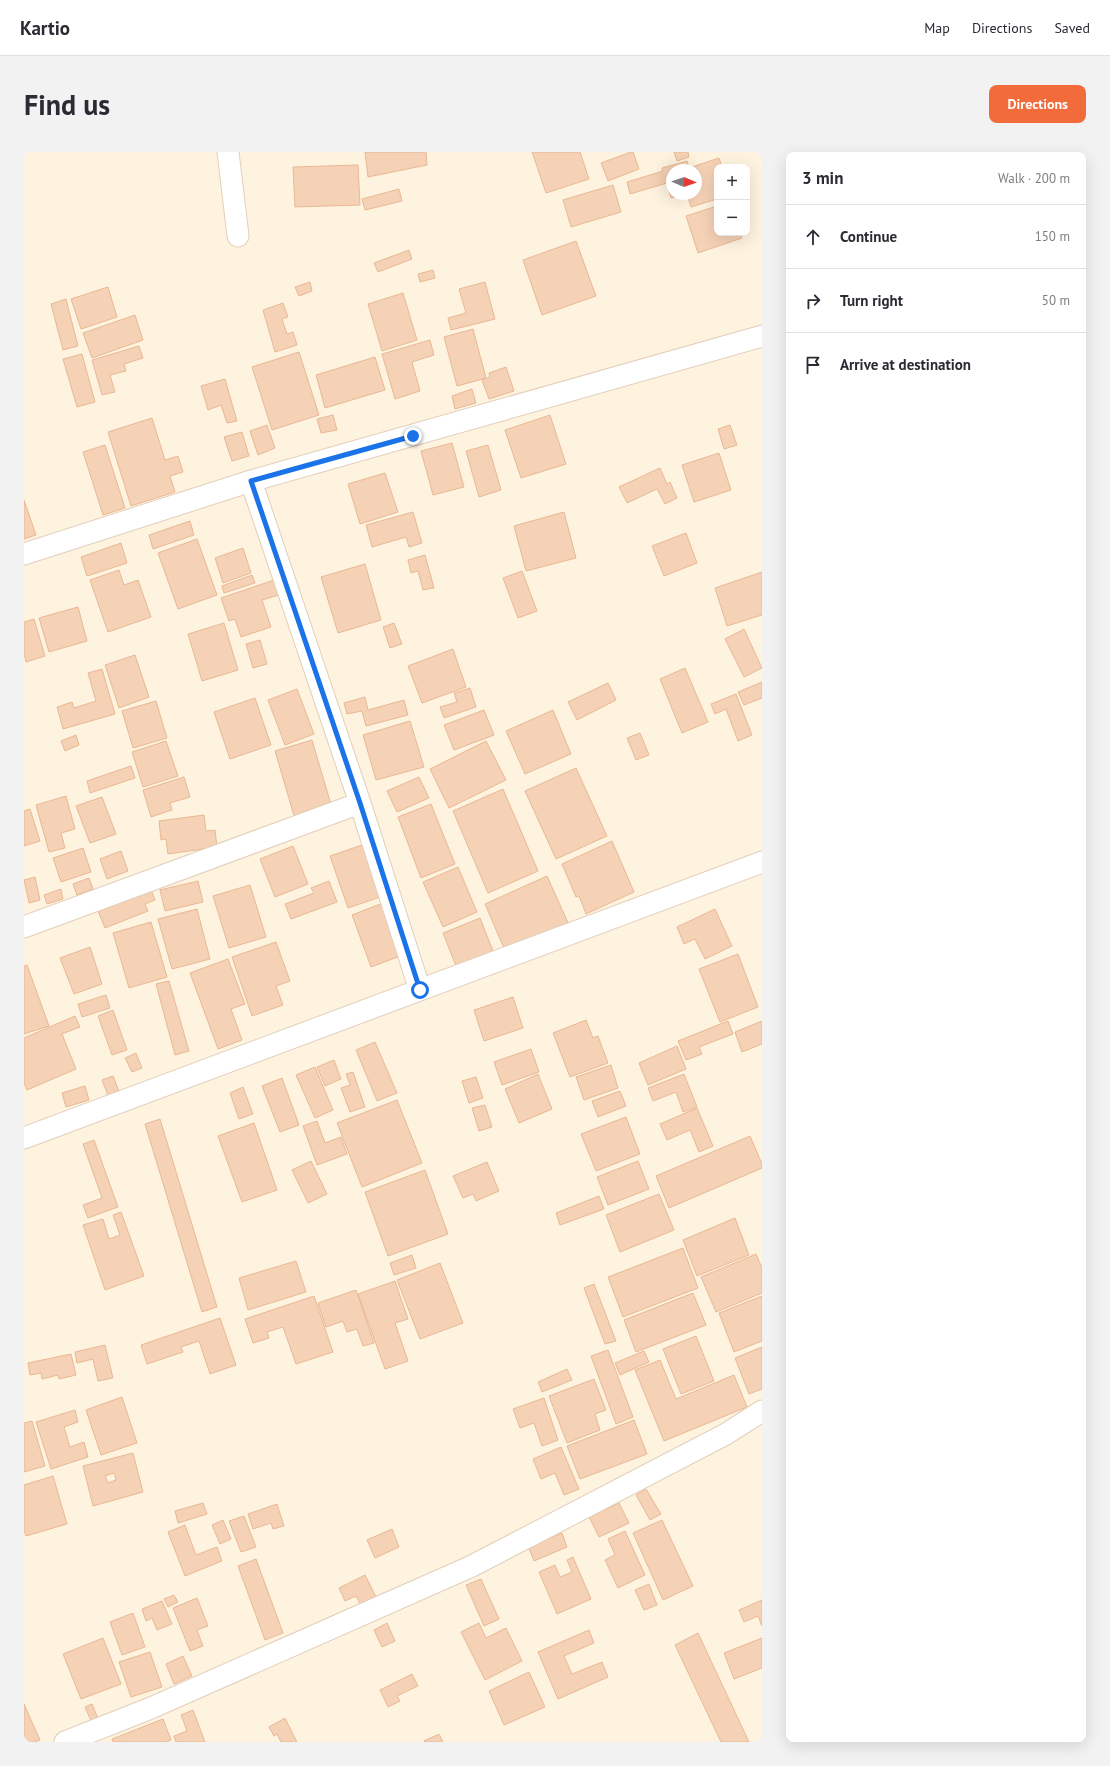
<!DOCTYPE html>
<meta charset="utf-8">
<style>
body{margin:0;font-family:"PT Sans",sans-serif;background:#f2f2f3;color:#2b2b33}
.controls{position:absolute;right:12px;top:12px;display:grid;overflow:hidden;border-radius:8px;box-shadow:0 4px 16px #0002}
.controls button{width:36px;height:36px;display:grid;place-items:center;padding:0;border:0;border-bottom:1px solid #e1e1e2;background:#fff;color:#2b2b33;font:20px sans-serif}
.compass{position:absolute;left:642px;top:12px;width:36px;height:36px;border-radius:50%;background:#fff;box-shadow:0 4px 16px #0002;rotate:92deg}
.stop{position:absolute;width:12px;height:12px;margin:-9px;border:3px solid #1a73e8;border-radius:50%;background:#fff}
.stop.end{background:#1a73e8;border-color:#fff;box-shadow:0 1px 4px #0008}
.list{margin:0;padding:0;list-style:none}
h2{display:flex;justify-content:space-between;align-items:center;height:52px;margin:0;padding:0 16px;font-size:17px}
h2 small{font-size:13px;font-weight:400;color:#7c7c81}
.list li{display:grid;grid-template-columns:26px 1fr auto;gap:12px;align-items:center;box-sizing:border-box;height:64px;padding:0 16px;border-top:1px solid #e1e1e2}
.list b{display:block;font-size:15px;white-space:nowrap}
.list em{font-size:13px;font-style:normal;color:#7c7c81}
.icon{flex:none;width:22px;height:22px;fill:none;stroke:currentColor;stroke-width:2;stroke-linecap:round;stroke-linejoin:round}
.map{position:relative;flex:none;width:738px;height:1590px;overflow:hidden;border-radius:8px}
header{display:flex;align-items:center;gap:24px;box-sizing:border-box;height:56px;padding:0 20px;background:#fff;border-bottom:1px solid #e1e1e2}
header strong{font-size:19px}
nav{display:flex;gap:22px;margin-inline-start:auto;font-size:14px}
.intro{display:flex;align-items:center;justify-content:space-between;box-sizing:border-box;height:96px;padding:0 24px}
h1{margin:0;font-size:28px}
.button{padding:10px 18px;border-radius:8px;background:#f16b3b;color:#fff;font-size:14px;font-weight:700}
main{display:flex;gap:24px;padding:0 24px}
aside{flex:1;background:#fff;border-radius:8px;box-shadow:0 4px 16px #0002}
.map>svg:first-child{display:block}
.building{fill:#f5d1b5;stroke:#e9b894;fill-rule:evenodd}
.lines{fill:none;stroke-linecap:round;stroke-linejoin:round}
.street-casing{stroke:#e2cfba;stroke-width:23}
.street{stroke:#fff;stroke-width:21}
.route{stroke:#1a73e8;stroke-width:5}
</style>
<header>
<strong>Kartio</strong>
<nav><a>Map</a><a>Directions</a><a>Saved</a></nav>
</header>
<div class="intro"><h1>Find us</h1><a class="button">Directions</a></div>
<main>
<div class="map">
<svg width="738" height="1590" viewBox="0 0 738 1590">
<rect width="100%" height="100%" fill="#fef3df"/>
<!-- building -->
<path class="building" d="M341 0H402L403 13 344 25Z
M508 0H556L565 27 522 41Z
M607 0H609L615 17 584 29 577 11Z
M650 0H664L665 5 653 9Z
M695 6 698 15H693V47L667 55 663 42H672V18H648V42H662L647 46 643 31 606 42 603 30 639 19 638 16 663 9 665 16Z
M334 13 336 53 271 55 269 15Z
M589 33 597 60 547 75 539 48Z
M375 37 378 49 341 58 338 47Z
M693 54V81H716L718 86 674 101 662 64Z
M552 89 572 144 518 163 499 108Z
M385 98 388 107 354 120 350 111Z
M409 118 411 126 396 130 394 122Z
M286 130 288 139 275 144 271 135Z
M461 130 471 167 427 178 424 166 442 161 435 137Z
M84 135 93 165 57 177 47 147Z
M379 141 393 188 358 199 344 152Z
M42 147 54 194 39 198 27 152Z
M259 151 264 165 258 167 263 182 269 180 273 193 251 200 239 158Z
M111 163 119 188 68 206 59 181Z
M449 177 462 226 433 234 420 185Z
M406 188 410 203 388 210 396 239 371 247 358 202Z
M115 194 119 206 100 212 102 219 86 223 91 240 78 243 68 208Z
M275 200 295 263 248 278 228 215Z
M58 202 71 250 53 255 39 207Z
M351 205 361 238 301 256 292 223Z
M482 215 490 239 465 247 458 228 466 225 465 221Z
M201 227 213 269 203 271 197 253 184 258 177 234Z
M448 237 452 251 431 257 428 244Z
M309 263 313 278 297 281 293 267Z
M526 263 542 312 497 326 481 278Z
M128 266 141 308 154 304 159 320 146 324 151 340 107 354 84 280Z
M243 273 251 296 234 303 226 279Z
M706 273 713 293 700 297 694 277Z
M218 280 225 304 208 309 200 285Z
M428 291 440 335 409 343 397 299Z
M81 293 101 356 79 363 59 300Z
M464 293 477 338 455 345 442 299Z
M695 301 707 338 670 350 658 313Z
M636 316 643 332 646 330 653 346 641 352 633 337 603 351 595 335Z
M361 321 374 360 336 372 324 332Z
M0 348 12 383 0 387Z
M389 360 398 391 385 395 382 385 348 395 342 373Z
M540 360 552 406 502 419 490 374Z
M166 369 170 383 129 397 125 383Z
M662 381 673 411 640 424 628 394Z
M173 387 193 443 154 457 134 401Z
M97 391 103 411 63 424 57 405Z
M219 396 227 421 199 431 191 406Z
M401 403 410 436 399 438 394 419 387 421 384 408Z
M341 412 357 468 314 481 297 425Z
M95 418 100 433 114 428 127 465 84 480 66 428Z
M498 419 513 459 494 466 479 426Z
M738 420V463L703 474 691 436Z
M228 423 231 431 200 441 198 434Z
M253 427 258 442 238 448 247 475 217 485 211 467 205 469 197 446Z
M54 455 63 489 25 500 15 466Z
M10 467 21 504 2 510 0 501V470Z
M200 471 214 518 178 529 164 482Z
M370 471 378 492 366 496 359 475Z
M720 477 738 516 720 525 701 487Z
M236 488 243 512 229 516 222 492Z
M429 497 442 535 398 551 384 514Z
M111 503 125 545 95 556 81 513Z
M661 516 684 570 658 581 636 527Z
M78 517 91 562 39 577 33 555 48 550 50 556 72 549 64 521Z
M738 530V546L720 553 714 540Z
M584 531 592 548 553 568 544 550Z
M446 536 452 555 420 566 416 555 433 550 430 541Z
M273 537 290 582 261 593 244 548Z
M712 542 728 583 714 589 702 557 691 562 687 552Z
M341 545 344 558 380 548 384 563 342 574 338 559 323 562 320 551Z
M231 546 247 593 206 607 190 560Z
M132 549 143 586 109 596 98 559Z
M460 558 470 583 430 598 420 573Z
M529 558 547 602 501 622 482 579Z
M386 569 400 615 352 628 339 583Z
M616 581 625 603 612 608 603 586Z
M52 583 55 593 41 599 37 589Z
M288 588 308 656 271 667 251 599Z
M142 589 154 624 119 635 108 600Z
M462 589 482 628 425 656 406 617Z
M107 614 111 626 66 641 63 629Z
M552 616 583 684 532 707 501 639Z
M160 625 166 645 146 651 148 658 127 665 119 638Z
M395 625 405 646 373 660 363 639Z
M479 637 514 719 464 741 429 659Z
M42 644 51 677 37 681 41 696 25 700 12 653Z
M78 645 92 682 66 691 52 654Z
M407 652 431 712 397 726 374 665Z
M6 657 16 689 0 694V659Z
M180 663 182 679 191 678 193 695 144 702 142 687 137 688 135 669Z
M588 689 610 740 562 762 555 744 552 745 538 712Z
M341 692 359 744 324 756 306 704Z
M269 694 284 732 251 745 236 707Z
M59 696 67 720 37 730 29 706Z
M97 699 104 719 83 727 76 707Z
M434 715 453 760 419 775 399 730Z
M523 724 545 773 482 801 461 752Z
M11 725 16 748 5 751 0 728Z
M65 726 69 737 53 743 49 732Z
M174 729 179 750 141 759 136 738Z
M305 729 313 750 267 767 261 752 290 741 287 736Z
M226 733 242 785 205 796 189 744Z
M37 737 39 747 23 752 20 743Z
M127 738 131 748 121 752 124 759 81 776 74 759Z
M359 751 379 803 347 815 328 763Z
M173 757 186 807 148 817 134 767Z
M691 757 708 794 681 807 671 787 660 792 653 775Z
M456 766 469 799 432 814 419 781Z
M127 770 143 825 105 836 89 781Z
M252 790 266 829 252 834 259 853 228 864 208 805Z
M66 795 78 832 50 842 36 806Z
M714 802 734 855 696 870 675 817Z
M204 807 221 852 207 857 218 888 194 897 166 821Z
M3 813 25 874 0 882V814Z
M145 829 165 899 151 903 132 832Z
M82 843 86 856 58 865 54 852Z
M489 845 499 876 460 889 450 858Z
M89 858 103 898 88 903 74 864Z
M51 864 56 875 38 882 52 917 3 938 0 931V886Z
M562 868 569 886 574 884 584 911 546 925 529 881Z
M704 869 709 882 675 895 678 902 662 908 654 889Z
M738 869V892L718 900 711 880Z
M351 890 373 941 353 949 332 898Z
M653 894 662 917 624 933 615 911Z
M507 897 515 920 478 933 470 910Z
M112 901 118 916 108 920 101 906Z
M310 908 317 927 301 934 293 915Z
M587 913 594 936 560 948 552 925Z
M291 915 309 958 291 966 272 923Z
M329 920 341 955 326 960 317 936 326 933 322 922Z
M514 922 528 957 495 971 481 937Z
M660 922 673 955 659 960 652 940 629 949 624 936Z
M89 924 96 942 85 946 78 928Z
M452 925 459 946 445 951 438 929Z
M258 926 275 973 256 980 238 934Z
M61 934 65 948 42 955 38 941Z
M219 935 229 962 215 967 206 941Z
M596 939 602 954 574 965 568 949Z
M373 948 398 1011 338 1035 313 971Z
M461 953 468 975 455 979 448 956Z
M673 956 689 994 675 1000 666 978 643 988 636 972Z
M602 965 616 1002 572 1019 557 982Z
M136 967 193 1155 178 1160 121 972Z
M293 969 301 991 317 985 323 1002 293 1013 279 974Z
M230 971 253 1038 218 1050 194 984Z
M726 984 738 1012V1016L645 1056 632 1024Z
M70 988 94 1055 64 1066 59 1053 78 1046 59 992Z
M287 1009 303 1042 284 1051 268 1018Z
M614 1009 625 1037 584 1053 573 1025Z
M463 1010 475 1039 452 1049 449 1042 439 1046 429 1024Z
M401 1018 424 1082 364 1104 341 1040Z
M635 1042 650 1078 596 1100 582 1063Z
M575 1044 580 1057 536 1073 532 1061Z
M97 1060 120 1124 81 1138 59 1073 79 1067 85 1087 96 1083 89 1063Z
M711 1066 725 1103 673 1124 659 1088Z
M659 1096 674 1136 599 1165 584 1125Z
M732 1102 738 1116V1141L692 1160 677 1125Z
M388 1103 392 1116 370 1123 366 1111Z
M272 1109 282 1140 224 1158 215 1126Z
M416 1111 439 1171 396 1187 373 1128Z
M371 1129 384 1167 371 1171 384 1209 361 1217 334 1142Z
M570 1132 592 1189 581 1192 560 1136Z
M332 1138 350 1191 339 1194 333 1177 323 1180 319 1169 302 1175 294 1151Z
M669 1141 682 1173 612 1200 600 1168Z
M290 1144 309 1200 272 1212 259 1175 243 1180 245 1186 229 1191 221 1167Z
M738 1144V1189L710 1200 695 1161Z
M196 1166 212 1213 186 1222 175 1189 157 1195 159 1200 123 1212 117 1193Z
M672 1184 690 1229 657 1242 639 1197Z
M81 1193 89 1226 74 1229 69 1207 53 1211 51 1200Z
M738 1195V1237L725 1242 711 1206Z
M584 1198 609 1265 592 1272 567 1204Z
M620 1199 625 1210 596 1223 591 1211Z
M47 1202 52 1223 35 1227 34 1223 18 1227 17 1221 6 1223 4 1211Z
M636 1208 652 1247 710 1223 723 1255 640 1289 611 1218Z
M543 1217 548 1228 518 1240 514 1230Z
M570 1227 582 1258 571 1262 576 1278 543 1291 525 1244Z
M98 1245 113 1291 77 1303 62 1258Z
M520 1246 534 1288 518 1294 510 1271 496 1276 489 1257Z
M51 1258 54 1270 40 1275 46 1295 60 1290 64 1305 27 1317 12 1270Z
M610 1268 623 1302 556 1327 543 1294Z
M8 1269 21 1314 0 1320V1271Z
M537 1295 555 1337 540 1343 531 1321 517 1327 509 1307Z
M109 1301 119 1340 69 1354 59 1314ZM90 1321 92 1328 84 1331 81 1324Z
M29 1324 43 1372 2 1384 0 1378V1333Z
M622 1337 637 1362 626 1368 612 1343Z
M179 1351 183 1362 154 1371 151 1359Z
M595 1351 605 1371 575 1385 565 1365Z
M253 1352 260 1374 249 1377 247 1371 229 1377 224 1362Z
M220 1364 232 1395 217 1400 205 1369Z
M199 1368 207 1387 196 1392 188 1373Z
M638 1368 669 1434 639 1448 609 1381Z
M161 1373 172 1403 193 1395 198 1409 161 1424 144 1380Z
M368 1377 375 1395 351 1406 343 1388Z
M601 1379 621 1423 594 1436 581 1408 591 1403 584 1387Z
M538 1381 543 1395 510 1409 504 1394Z
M549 1405 567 1447 533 1462 515 1420 531 1413 536 1425 548 1420 543 1408Z
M232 1407 259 1481 241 1488 214 1414Z
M341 1423 353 1447 337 1454 332 1444 321 1449 315 1436Z
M457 1427 475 1467 460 1474 442 1433Z
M625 1432 633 1453 620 1458 611 1438Z
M150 1443 154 1450 144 1455 140 1447Z
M173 1446 184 1474 173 1478 179 1494 166 1499 149 1456Z
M738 1448V1474L734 1464 720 1470 715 1458Z
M138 1449 148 1472 133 1478 128 1466 122 1469 118 1457Z
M109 1461 121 1495 98 1503 86 1470Z
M363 1471 371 1489 358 1495 350 1478Z
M455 1471 462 1486 482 1476 498 1509 461 1528 437 1480Z
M565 1478 570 1491 540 1504 548 1522 578 1510 584 1525 534 1547 514 1500Z
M674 1481 725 1590H697L651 1493Z
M79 1486 97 1532 57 1547 39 1502Z
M738 1486V1516L710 1527 700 1501Z
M126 1500 138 1535 107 1545 95 1510Z
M159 1504 168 1524 150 1532 142 1512Z
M505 1520 521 1555 480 1573 465 1539Z
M388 1522 394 1534 373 1544 376 1549 364 1555 356 1538Z
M0 1552 16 1588 10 1590H0Z
M68 1552 75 1569 68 1571 61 1555Z
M169 1558 181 1590H152L150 1584 163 1579 157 1563Z
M261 1566 273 1590H257L253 1582 250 1584 245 1575Z
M139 1567 147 1588 142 1590H89L88 1587Z
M415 1582 419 1590H401L400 1589Z"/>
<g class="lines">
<defs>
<path id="street" d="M204 0 214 84
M227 329 336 651 396 838
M0 402 227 329 738 184
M0 775 336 651
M0 986 738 710
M41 1590 127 1556 448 1414 702 1282 738 1259"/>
</defs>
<!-- street casing -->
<use href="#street" class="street-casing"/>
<!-- street -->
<use href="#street" class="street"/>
</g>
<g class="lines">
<!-- route -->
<path class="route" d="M389 284 227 329 336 651 396 838"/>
</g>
</svg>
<div class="controls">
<button>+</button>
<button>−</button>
</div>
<svg class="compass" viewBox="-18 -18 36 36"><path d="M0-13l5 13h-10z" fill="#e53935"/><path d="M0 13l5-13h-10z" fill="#7c7c81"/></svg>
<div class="stop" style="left:396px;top:838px"></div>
<div class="stop end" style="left:389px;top:284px"></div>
</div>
<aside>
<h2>3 min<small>Walk · 200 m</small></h2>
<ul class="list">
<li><svg class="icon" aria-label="ahead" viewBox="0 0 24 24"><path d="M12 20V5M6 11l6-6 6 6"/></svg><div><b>Continue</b></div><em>150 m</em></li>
<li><svg class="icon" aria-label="right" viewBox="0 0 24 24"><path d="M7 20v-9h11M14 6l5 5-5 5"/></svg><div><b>Turn right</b></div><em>50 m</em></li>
<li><svg class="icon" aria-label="arrive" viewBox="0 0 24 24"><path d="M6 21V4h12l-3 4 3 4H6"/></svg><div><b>Arrive at destination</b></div></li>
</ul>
</aside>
</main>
